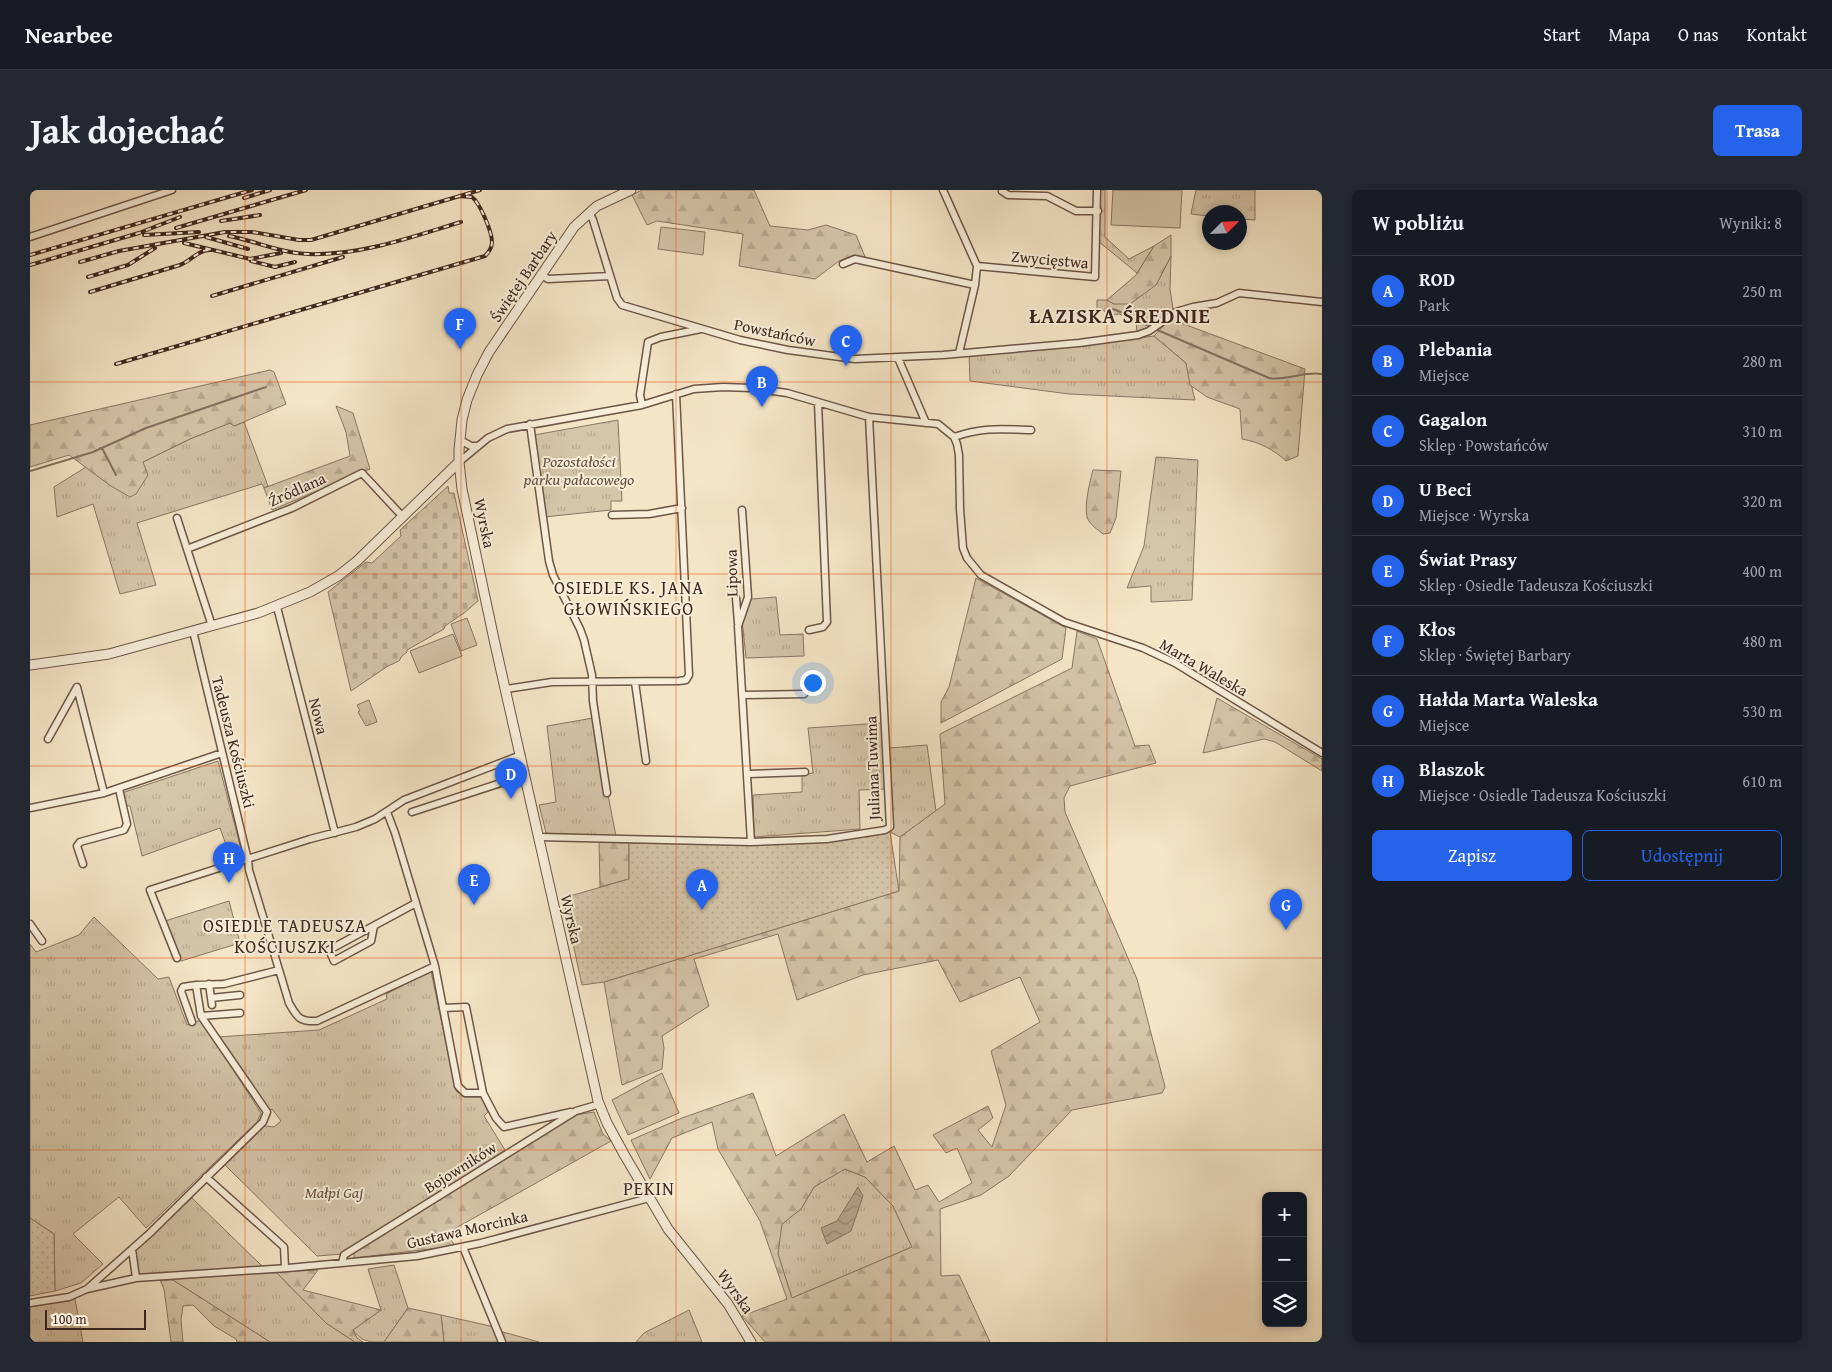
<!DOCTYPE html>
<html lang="pl">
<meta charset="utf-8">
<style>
body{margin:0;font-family:"Gentium Book Plus",serif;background:#242831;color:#f1f3f6}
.controls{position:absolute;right:15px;bottom:15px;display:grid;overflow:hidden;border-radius:8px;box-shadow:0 2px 8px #0003}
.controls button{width:45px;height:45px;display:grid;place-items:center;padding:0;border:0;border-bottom:1px solid #363941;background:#171b24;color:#f1f3f6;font:25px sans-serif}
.compass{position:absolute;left:1172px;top:15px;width:45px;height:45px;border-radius:50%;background:#171b24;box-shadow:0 2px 8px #0003;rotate:66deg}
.scale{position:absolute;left:15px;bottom:12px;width:101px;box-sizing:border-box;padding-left:5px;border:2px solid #3f271d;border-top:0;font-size:14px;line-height:18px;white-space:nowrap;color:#3f271d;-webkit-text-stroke:4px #f8eeda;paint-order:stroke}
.you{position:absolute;left:782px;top:492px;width:18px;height:18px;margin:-12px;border:4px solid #fff;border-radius:50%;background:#1a73e8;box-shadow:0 0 0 8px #1a73e833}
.badge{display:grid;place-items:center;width:32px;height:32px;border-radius:50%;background:#2563eb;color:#fff;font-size:16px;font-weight:700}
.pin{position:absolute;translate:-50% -41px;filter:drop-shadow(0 1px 2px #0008)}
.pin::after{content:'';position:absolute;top:26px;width:18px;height:15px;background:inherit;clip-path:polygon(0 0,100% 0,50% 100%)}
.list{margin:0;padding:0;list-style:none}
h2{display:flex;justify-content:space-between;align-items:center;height:65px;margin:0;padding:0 20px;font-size:21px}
h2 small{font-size:16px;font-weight:400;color:#9ea1a6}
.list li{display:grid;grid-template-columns:32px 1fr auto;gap:15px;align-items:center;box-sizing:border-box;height:70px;padding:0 20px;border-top:1px solid #363941}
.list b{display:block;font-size:19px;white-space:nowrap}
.list p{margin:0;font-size:16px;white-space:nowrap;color:#9ea1a6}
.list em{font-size:16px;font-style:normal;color:#9ea1a6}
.actions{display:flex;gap:10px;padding:15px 20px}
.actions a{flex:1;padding:11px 0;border:1px solid #2563eb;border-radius:8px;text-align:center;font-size:18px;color:#2563eb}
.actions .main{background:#2563eb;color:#fff}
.icon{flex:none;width:28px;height:28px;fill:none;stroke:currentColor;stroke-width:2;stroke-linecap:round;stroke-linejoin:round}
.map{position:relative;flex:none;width:1292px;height:1152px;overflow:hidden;border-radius:8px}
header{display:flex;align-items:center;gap:30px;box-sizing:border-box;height:70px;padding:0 25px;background:#171b24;border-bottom:1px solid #363941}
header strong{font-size:24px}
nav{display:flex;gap:28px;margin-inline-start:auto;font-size:18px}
.intro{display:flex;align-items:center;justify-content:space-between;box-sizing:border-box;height:120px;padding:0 30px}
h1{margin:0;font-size:35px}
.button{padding:12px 22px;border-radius:8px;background:#2563eb;color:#fff;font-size:18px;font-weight:700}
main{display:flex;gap:30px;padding:0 30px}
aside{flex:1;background:#171b24;border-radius:8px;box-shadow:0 2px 8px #0003}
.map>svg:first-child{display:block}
.grass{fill:url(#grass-tufts);stroke:#8a7663}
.forest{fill:url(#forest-firs);stroke:#8a7663;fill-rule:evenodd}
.cemetery{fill:url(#cemetery-stones);stroke:#8a7663}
.garden{fill:url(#garden-dots);stroke:#8a7663}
.pitch{fill:#d5c5a9;stroke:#8a7663}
.water{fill:url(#water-waves);stroke:#867260}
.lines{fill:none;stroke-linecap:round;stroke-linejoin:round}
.stream{stroke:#867260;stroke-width:2}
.minor-casing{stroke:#6c5647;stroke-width:9}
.tertiary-casing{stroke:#6c5647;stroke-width:11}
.minor{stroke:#f8eeda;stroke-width:6}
.tertiary{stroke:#f8eeda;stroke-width:9}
.rail-casing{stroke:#3f271d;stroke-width:4}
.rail{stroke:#f8eeda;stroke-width:2;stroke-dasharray:5.5;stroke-linecap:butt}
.grid{fill:none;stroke:#e0560d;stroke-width:1;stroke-opacity:0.55}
.labels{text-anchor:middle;stroke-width:4;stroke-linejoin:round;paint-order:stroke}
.street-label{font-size:16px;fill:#3f271d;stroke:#f8eeda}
.park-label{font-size:16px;font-style:italic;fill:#644e40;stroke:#f8eeda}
.neighbourhood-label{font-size:18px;letter-spacing:1px;fill:#3f271d;stroke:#f8eeda}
.district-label{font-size:21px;font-weight:bold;letter-spacing:1px;fill:#3f271d;stroke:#f8eeda}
</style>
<header>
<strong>Nearbee</strong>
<nav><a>Start</a><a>Mapa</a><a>O nas</a><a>Kontakt</a></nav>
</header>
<div class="intro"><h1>Jak dojechać</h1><a class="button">Trasa</a></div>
<main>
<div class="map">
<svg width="1292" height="1152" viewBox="0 0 1292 1152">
<defs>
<pattern id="grass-tufts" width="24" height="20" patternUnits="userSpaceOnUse" patternTransform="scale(1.25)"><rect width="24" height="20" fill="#d5c5a9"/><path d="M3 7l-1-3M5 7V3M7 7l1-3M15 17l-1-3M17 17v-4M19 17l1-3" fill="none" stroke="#b8a991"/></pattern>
<pattern id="forest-firs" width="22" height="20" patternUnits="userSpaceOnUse" patternTransform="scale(1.25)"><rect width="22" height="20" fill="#d5c5a9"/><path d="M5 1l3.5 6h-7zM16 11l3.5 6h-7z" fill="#b8a991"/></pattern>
<pattern id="cemetery-stones" width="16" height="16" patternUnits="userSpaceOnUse" patternTransform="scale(1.25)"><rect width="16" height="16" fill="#d5c5a9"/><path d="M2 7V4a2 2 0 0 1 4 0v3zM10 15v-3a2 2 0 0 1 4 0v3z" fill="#b8a991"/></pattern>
<pattern id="garden-dots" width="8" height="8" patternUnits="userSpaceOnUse" patternTransform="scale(1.25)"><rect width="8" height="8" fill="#d5c5a9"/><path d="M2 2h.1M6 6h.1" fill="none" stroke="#b8a991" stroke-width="1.8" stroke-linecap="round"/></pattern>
<pattern id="water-waves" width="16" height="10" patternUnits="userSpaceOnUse" patternTransform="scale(1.25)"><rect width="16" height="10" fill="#b6a48d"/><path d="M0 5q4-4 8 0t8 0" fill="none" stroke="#958673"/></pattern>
</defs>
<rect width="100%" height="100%" fill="#f4e5c6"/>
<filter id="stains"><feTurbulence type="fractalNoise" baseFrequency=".004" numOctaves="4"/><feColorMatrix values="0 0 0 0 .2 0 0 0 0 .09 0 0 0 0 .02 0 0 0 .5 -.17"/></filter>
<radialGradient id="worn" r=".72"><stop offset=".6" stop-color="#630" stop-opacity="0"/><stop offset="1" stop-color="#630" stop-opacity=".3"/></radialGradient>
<!-- grass -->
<path class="grass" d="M1069 0H1075V47L1099 69 1124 56 1107 83 1068 51Z
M1166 0H1225V30L1210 29V22H1180L1179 26 1161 24Z
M1141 66 1140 99 1143 119 1116 139 1107 142 1106 131 1089 124 1080 125 1073 120H1067V110H1077L1084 114 1126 95Z
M1124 146 1156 173 1165 210 1039 204 940 191 939 164 1048 156Z
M588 230 592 311H581V320L514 327 504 245Z
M214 232 238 296 234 298 232 294 107 333 126 395 90 404 63 314 27 327 24 297 56 277 81 296 113 272 162 248 200 233 204 236Z
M1126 267 1168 270 1162 410 1121 412V396L1097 398 1114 356Z
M746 407 750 445 773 444 774 466 716 468 711 420 722 409Z
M339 510 347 532 336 536 328 522 330 521 327 515Z
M563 528 586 646 516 643 509 615 526 612 517 536Z
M852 533 856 599 829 600 830 639 724 647 723 605 772 602V585L783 583 778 538Z
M897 555 906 621 870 647 860 642 859 558Z
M188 571 211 659 199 663 190 638 112 666 100 616 94 615 92 603Z
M199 711 210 753 151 771 135 731Z
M64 727 128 789 139 787 157 835 171 830 231 923 227 932 116 1038 89 1007 43 1044 73 1074 51 1093 25 1101 24 1044 0 1028V754L6 762 49 745Z
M401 781 426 901 434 907H451L458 922 454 926 475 960 313 1064 287 1066 195 975 235 936 244 937 251 931 242 919 239 922 188 847 289 840 357 809 356 804Z
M814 979 835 987 863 1016 882 1057 762 1108 748 1064 751 1034 771 1019 784 997Z
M162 1008 231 1075 246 1082 296 1133 325 1152H240L143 1090 137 1082 109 1085 104 1060Z
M364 1075 378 1118 354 1152C338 1152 332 1152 323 1140L351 1120 338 1079Z
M45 1109 53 1152H0V1117Z
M659 1120 672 1152H606L614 1143Z
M411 1125 460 1136 473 1142 509 1152H414Z"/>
<!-- forest -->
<path class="forest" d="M612 0H724L740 36 778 40 796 35 826 45 836 69 824 65 809 71 785 89 709 76 713 44 627 31 617 35 602 5Z
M1141 45V66L1126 95 1100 114H1084L1077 110 1106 85 1124 56Z
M1140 129 1275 179 1268 266 1256 271C1243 259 1229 252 1212 249L1210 219 1177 207 1160 195 1156 173 1124 146Z
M240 180 244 182 256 214 204 236 200 233 162 248 113 272 118 285 106 304 100 307 81 296 39 265 0 277V235Z
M306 216 323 223 340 279 242 320 234 298 320 266 316 242Z
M1063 280 1091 281 1086 328 1080 343 1073 344C1068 340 1059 334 1057 327 1054 314 1060 292 1063 280Z
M946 388 1036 438 1032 469 911 533V512L919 497Z
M1047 441 1067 449 1105 556 1119 555 1126 573 1040 596 1034 608 1035 622 1107 789 1135 897 1132 903 1042 920 979 986 951 1005 910 1019 911 1086 929 1085 960 1152H735L712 1126 757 1109 730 1031 688 959 682 932 642 948 620 989 601 950 652 928 723 903 746 966 814 924 837 972 864 956 885 1000 898 995 909 1012 942 993 927 958 916 963 903 945 958 916 963 928 948 940 962 957 976 915 961 861 1010 832 990 787 930 812 908 770 833 785 767 810 748 744 664 769 679 816 632 846 634 858 632 879 592 895 574 792 869 701 870 647 915 614 910 544 1042 478ZM815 979 835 987 863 1016 882 1057 762 1108 748 1064 752 1034 771 1019 784 997Z
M1187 508 1292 569V581L1245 552 1234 549 1173 563Z
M569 652 599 653V689L570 697Z
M632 883 649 923 598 945 582 910Z
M564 922 573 944 581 951 417 1043 425 1056 324 1068V1063L545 925Z
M288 1080 273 1100 351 1120 323 1140 327 1148 333 1152H325L296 1133 246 1082Z
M130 1090H143L240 1152H207L206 1149 184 1136 163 1115 153 1116 151 1130 153 1152H141L134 1099Z
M378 1118 411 1125 414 1152H354Z"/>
<!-- cemetery -->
<path class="cemetery" d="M418 296 419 303H424L448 411 434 423 415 436 414 439 377 460V462L372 466 369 471 358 476 321 501 298 402 336 372 342 373 371 346 370 340Z"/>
<!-- garden -->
<path class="garden" d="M852 641 860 642 869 701 574 792 552 795 533 708 599 689V653L722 655Z
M0 1028 24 1044 25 1101 0 1106Z"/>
<!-- pitch -->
<path class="pitch" d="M1083 0H1152L1150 38 1081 35Z
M631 37 675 42 673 65 628 59Z
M437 428 447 455 431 461 421 434Z
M423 444 432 466 389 483 380 461Z"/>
<!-- water -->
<path class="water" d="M828 997 833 1006 821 1041 797 1054 791 1038 807 1031Z"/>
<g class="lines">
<!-- stream -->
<path class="stream" d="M1079 118 1086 120 1121 137
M1125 139 1239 188C1257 191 1274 181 1292 184
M70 258 73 260 86 285
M0 281 63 262 116 238 236 197"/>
<defs>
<path id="minor" d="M913 0 947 76 945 95 929 163
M972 1 978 5 1017 6 1046 21H1068
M559 22 563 30 587 108 592 115 710 150 758 160 825 169 913 165 1049 153 1108 145 1119 141 1146 122 1163 117 1187 113 1209 103 1292 112
M0 47 142 0
M813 74 825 69 945 95
M947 76 1065 87 1067 0
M512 85 518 89 580 86
M868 168 896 233
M612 215 610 205 618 152 631 147 671 139
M500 234 519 371 523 385 550 439 554 450 562 485 563 511 577 603
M924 247C953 237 971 239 1001 240
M430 250 441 256H447
M429 272 458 248 477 239 612 215 664 199 693 197 721 198 757 203 839 227 908 234 924 247 927 254 929 265 930 319 933 358 937 368 951 385 1034 432 1113 458 1145 473 1292 563
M712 320 718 407 708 436 721 652
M582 325 619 324 652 318
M147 328 157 359
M706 408 708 433
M247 417 305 643
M182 436 157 359 262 318 332 283 373 327
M779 440 793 437 797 432 788 212
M163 441 218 670 219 680 259 813C267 827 269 832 287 831L405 776 365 643 357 622
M605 492 616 571
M476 499 522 492 649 491 656 490 659 485 646 204
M712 505 774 504
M18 549 47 497 74 603
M718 584 775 582
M0 618 74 603 192 563
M382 622 495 585
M508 647 721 652 797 649 855 640 860 637 839 227
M53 674 47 656 50 652 94 640 97 634 89 599
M0 734 12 751
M344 736 341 751 304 771 299 760 386 713
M147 768 120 700 280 649 326 637 345 629 374 610 491 565
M405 776 428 896 435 903H453L466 928 474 937 541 922
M179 794 182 815
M181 808 210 805
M413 818 436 817 453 903
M171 826 210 823
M162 832 151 801 153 797 166 795
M176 987 254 1057 255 1078
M433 1057 472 1152
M102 1059 106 1088
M312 1073 314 1065 546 921 570 914
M57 1099 106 1088 258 1078 387 1066 451 1053 619 1008
M0 1113 39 1107 57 1099 120 1043 233 932 237 922 171 826 166 795 194 794 249 780"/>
<path id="tertiary" d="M601 0 567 16 544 37 459 162 447 185 437 210 432 230 429 260V272L432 299 465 454 568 911 577 933 595 966 638 1039 698 1114 721 1152
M0 475 79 464 228 423 280 402 308 386 327 371 429 272"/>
</defs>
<!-- minor casing -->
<use href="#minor" class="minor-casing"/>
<!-- tertiary casing -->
<use href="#tertiary" class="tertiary-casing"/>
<!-- minor -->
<use href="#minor" class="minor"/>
<!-- tertiary -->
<use href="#tertiary" class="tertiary"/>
<defs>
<path id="rail" d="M214 8 240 0
M191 31 230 25
M146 38 276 0
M114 45 169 42
M199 46C225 51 251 63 278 64 330 66 381 47 431 32
M176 47 218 59
M154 53 220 69 251 63
M0 65 222 0
M221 71 245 77 265 72
M50 72 89 61 195 42H222L269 50H281L450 0
M0 75 109 43 150 27
M58 87 98 75 125 58
M60 102 150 75C161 71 169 59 181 60
M182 106 313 67
M86 174 455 66C459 62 462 58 462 52 462 42 450 13 442 7L429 6"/>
</defs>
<!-- rail casing -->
<use href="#rail" class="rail-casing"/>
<!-- rail -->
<use href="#rail" class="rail"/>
</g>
<!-- grid -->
<path class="grid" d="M215 0V1152M431 0V1152M646 0V1152M861 0V1152M1077 0V1152M0 192H1292M0 384H1292M0 576H1292M0 768H1292M0 960H1292"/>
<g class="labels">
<!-- street labels -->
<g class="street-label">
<text transform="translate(1020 69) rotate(5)" y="6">Zwycięstwa</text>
<text transform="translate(493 86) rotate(-56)" y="6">Świętej Barbary</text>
<text transform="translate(745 142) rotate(12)" y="6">Powstańców</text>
<text transform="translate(267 299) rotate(-24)" y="6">Źródlana</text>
<text transform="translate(455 333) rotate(78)" y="6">Wyrska</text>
<text transform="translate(701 383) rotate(-91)" y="6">Lipowa</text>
<text transform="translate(1174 477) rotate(30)" y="6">Marta Waleska</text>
<text transform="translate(289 526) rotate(76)" y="6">Nowa</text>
<text transform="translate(204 552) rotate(76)" y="6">Tadeusza Kościuszki</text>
<text transform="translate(842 578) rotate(-92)" y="6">Juliana Tuwima</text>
<text transform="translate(542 729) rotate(77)" y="6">Wyrska</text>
<text transform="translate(430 977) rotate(-32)" y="6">Bojowników</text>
<text transform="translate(437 1039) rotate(-13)" y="6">Gustawa Morcinka</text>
<text transform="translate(706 1101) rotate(55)" y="6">Wyrska</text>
</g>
<!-- park labels -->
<g class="park-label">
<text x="549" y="277">Pozostałości<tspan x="549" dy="18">parku pałacowego</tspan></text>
<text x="304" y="1008">Małpi Gaj</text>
</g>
<!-- neighbourhood labels -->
<g class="neighbourhood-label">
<text x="599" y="404">OSIEDLE KS. JANA<tspan x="599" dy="21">GŁOWIŃSKIEGO</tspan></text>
<text x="255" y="742">OSIEDLE TADEUSZA<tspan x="255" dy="21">KOŚCIUSZKI</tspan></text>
<text x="619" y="1005">PEKIN</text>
</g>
<!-- district labels -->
<g class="district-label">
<text x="1090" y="133">ŁAZISKA ŚREDNIE</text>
</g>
</g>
<rect width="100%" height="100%" filter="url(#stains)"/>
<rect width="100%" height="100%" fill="url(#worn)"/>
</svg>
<div class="controls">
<button>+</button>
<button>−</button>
<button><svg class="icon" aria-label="layers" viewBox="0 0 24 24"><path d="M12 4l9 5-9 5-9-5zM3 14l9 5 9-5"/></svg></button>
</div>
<svg class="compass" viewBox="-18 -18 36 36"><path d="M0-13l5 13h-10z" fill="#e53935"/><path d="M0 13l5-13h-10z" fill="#9ea1a6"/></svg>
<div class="scale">100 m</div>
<div class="you"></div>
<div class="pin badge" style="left:672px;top:720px">A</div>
<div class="pin badge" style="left:732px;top:217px">B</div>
<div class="pin badge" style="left:816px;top:176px">C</div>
<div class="pin badge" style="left:481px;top:609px">D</div>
<div class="pin badge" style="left:444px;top:715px">E</div>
<div class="pin badge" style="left:430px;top:159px">F</div>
<div class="pin badge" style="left:1256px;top:740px">G</div>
<div class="pin badge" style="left:199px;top:693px">H</div>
</div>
<aside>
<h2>W pobliżu<small>Wyniki: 8</small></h2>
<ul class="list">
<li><span class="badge">A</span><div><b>ROD</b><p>Park</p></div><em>250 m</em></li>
<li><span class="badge">B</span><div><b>Plebania</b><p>Miejsce</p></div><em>280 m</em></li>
<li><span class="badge">C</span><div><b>Gagalon</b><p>Sklep · Powstańców</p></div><em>310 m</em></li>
<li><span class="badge">D</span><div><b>U Beci</b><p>Miejsce · Wyrska</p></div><em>320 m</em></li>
<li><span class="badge">E</span><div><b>Świat Prasy</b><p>Sklep · Osiedle Tadeusza Kościuszki</p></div><em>400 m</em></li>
<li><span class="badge">F</span><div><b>Kłos</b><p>Sklep · Świętej Barbary</p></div><em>480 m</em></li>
<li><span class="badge">G</span><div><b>Hałda Marta Waleska</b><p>Miejsce</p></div><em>530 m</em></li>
<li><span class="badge">H</span><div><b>Blaszok</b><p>Miejsce · Osiedle Tadeusza Kościuszki</p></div><em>610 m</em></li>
</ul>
<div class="actions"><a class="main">Zapisz</a><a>Udostępnij</a></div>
</aside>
</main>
